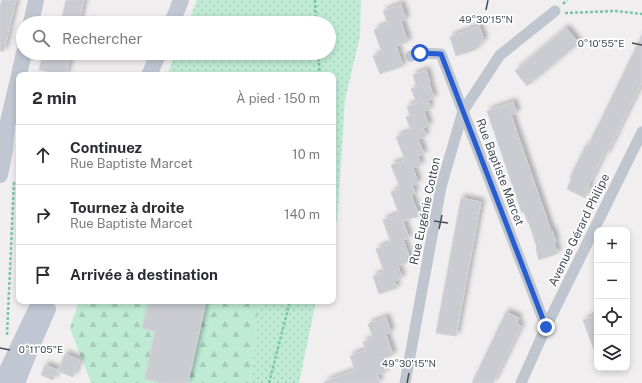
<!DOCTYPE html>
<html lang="fr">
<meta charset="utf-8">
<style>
body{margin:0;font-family:"Public Sans",sans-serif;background:#f2f2f3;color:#2b2b33}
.controls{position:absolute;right:12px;bottom:12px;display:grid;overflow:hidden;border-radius:8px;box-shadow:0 2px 6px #0003}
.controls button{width:36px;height:36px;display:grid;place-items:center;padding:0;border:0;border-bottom:1px solid #e1e1e2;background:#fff;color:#2b2b33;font:20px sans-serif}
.stop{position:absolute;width:12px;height:12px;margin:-9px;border:3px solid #285dd0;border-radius:50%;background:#fff}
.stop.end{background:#285dd0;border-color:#fff;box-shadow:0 1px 4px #0008}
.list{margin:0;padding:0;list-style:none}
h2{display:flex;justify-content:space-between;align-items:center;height:52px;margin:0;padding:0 16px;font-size:17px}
h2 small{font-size:13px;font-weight:400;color:#7c7c81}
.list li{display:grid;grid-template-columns:26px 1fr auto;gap:12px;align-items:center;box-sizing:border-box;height:60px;padding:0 16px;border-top:1px solid #e1e1e2}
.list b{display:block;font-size:15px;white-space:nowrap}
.list p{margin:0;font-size:13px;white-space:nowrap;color:#7c7c81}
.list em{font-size:13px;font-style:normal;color:#7c7c81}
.icon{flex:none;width:22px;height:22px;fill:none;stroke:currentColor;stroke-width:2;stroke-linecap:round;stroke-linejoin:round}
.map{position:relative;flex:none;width:642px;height:383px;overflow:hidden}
.search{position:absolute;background:#fff;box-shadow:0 2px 6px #0003;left:16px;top:16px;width:320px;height:44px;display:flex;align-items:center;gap:10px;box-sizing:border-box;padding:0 14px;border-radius:22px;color:#7c7c81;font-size:15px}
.panel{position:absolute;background:#fff;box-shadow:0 2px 6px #0003;left:16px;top:72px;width:320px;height:232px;border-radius:8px}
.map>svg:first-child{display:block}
.grass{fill:url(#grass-dots)}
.forest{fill:url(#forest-firs)}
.building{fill:#cbccd2;stroke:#d2d3d9;filter:url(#shadow)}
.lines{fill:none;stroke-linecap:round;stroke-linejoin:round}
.path{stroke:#7ac6aa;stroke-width:2.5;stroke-dasharray:3 2;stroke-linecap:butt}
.street{stroke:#bfc6cf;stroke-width:11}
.secondary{stroke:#c0c7d3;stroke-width:16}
.route{stroke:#285dd0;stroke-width:5}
.ticks{fill:none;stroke:#474f59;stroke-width:1.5}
.labels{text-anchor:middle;stroke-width:3.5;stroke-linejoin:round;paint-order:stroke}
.street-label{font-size:12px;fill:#474f59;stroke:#fff}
.ticks-label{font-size:10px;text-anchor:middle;fill:#474f59;stroke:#fff;stroke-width:3.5;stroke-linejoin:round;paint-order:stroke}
</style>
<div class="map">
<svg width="642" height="383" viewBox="0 0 642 383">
<defs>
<pattern id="grass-dots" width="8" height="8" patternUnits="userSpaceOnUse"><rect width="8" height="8" fill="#bfebd5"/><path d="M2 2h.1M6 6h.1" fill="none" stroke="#a6cbb9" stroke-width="1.8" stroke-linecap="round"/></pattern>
<pattern id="forest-firs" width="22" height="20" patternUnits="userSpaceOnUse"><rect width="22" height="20" fill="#bfebd5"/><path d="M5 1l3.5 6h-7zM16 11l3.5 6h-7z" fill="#a6cbb9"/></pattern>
<filter id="shadow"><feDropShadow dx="3.5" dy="-3.5" stdDeviation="2" flood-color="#0004"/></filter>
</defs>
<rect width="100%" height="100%" fill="#f0eeee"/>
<!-- grass -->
<path class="grass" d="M197 0H361L360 36 345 100 337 222 333 224V75H167L176 53H329V23H188Z
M259 301H316L299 383H250Z"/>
<!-- forest -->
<path class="forest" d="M79 301H259L250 383H91L70 328Z"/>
<!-- building -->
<path class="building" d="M2 0H16L4 51H0V7Z
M66 0H84L79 23H61Z
M401 4 406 19 401 21 408 42 396 46 403 66 380 74 373 56 382 53 374 30 388 24 383 11Z
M479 26 484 40 475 50 456 56 450 37Z
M566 28 579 43 527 86 515 71Z
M642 35V82L606 155 604 154 588 186 590 187 585 198 567 189 572 178 570 177 586 145 588 146Z
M54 53H71L66 75H48L49 72 39 70 42 58 52 60Z
M426 70 430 82 429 83 434 98 428 100 430 109 424 111 429 126 423 128 426 136 418 139 424 154 418 156 421 165 413 168 418 183 412 185 415 193 411 195 419 216 403 221 409 238 403 240 411 261 398 266 402 278 394 281 397 288 379 294 373 276 384 272 376 249 391 243 383 220 399 214 391 192 400 188 391 165 405 160 396 137 411 131 406 117 410 116 407 106 417 103 411 89 417 87 413 75Z
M513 102 517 113 511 115 551 231 552 230 556 242 554 243 558 253 539 260 536 249 537 248 529 223H528L524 212 522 213 487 111Z
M461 198 481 202 456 336 436 333Z
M149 301H206L188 383H164L145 379 155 331 142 328Z
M506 312 519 318 517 323 521 326 515 338 493 383H472Z
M597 315V355H596L583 320Z
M386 317 391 332 386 334 393 355 381 359 386 372 377 375 380 383H324V382L355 370 350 356 366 350 363 342 373 338 368 324Z
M65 354 80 360 73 377 58 371Z
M45 365 58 370 53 380 41 375Z"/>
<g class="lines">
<!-- path -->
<path class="path" d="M315 0 316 23
M563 4 567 0
M565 13 616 11 642 14
M318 53 320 75
M7 335 14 182
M269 383 290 301"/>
<!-- street -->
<path class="street" d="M411 56 420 53 441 54 546 327
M405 383 441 187 463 111 500 55 555 11
M521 383 546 327 642 132"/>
<!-- secondary -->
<path class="secondary" d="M31 23 36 0
M172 23 181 0
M19 75 24 53
M149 75 159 53
M0 175 5 150 7 126 19 75
M1 383 40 301
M17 383 31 348 48 309"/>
</g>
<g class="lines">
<!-- route -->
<path class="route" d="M420 53 441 54 546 327"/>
</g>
<!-- ticks -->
<path class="ticks" d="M486 10 488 0M632 43 642 45M434 221 448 223M439 229 442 215M0 348 10 350M407 383 409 373"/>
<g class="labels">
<!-- street labels -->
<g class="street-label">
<text transform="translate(500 172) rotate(69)" y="4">Rue Baptiste Marcet</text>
<text transform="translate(425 211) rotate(-78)" y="4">Rue Eugénie Cotton</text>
<text transform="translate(579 230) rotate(-64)" y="4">Avenue Gérard Philipe</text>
</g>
</g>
<g class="ticks-label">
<text x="486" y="23">49°30'15"N</text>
<text x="601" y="47">0°10'55"E</text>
<text x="41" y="353">0°11'05"E</text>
<text x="409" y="367">49°30'15"N</text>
</g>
</svg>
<div class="controls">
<button>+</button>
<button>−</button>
<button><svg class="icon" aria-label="locate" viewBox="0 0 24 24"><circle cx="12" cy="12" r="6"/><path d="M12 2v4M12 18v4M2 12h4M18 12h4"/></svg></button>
<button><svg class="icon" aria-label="layers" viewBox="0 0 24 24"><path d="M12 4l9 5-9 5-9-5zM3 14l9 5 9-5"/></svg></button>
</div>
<div class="stop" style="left:420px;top:53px"></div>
<div class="stop end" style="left:546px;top:327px"></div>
<div class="search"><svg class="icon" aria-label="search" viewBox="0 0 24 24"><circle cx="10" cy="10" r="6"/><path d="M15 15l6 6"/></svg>Rechercher</div>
<section class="panel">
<h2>2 min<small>À pied · 150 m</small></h2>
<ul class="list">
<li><svg class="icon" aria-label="ahead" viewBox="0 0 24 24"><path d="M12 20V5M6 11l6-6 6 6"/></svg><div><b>Continuez</b><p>Rue Baptiste Marcet</p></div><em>10 m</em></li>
<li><svg class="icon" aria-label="right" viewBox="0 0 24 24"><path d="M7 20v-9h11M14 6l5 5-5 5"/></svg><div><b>Tournez à droite</b><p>Rue Baptiste Marcet</p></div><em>140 m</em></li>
<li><svg class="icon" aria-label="arrive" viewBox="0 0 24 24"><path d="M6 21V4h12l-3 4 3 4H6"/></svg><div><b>Arrivée à destination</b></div></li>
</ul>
</section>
</div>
